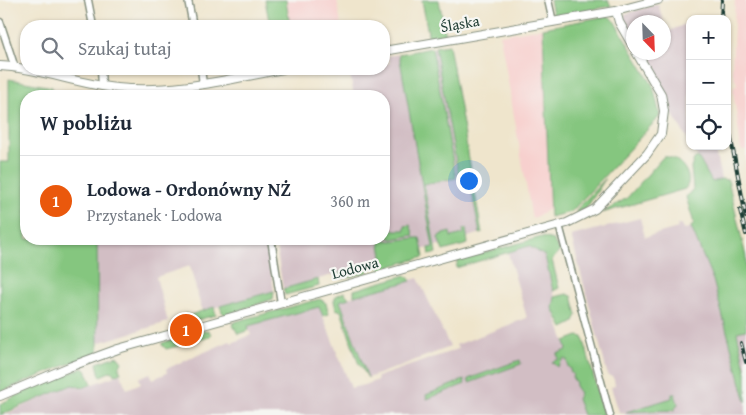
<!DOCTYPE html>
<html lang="pl">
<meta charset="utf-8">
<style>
body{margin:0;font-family:"Gentium Book Plus",serif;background:#f2f2f3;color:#1f2937}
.controls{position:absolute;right:15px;top:15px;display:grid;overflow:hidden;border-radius:10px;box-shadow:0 1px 4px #0004}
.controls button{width:45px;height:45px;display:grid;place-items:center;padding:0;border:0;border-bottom:1px solid #e0e1e3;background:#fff;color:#1f2937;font:25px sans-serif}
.compass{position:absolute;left:626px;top:15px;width:45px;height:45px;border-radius:50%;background:#fff;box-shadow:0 1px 4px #0004;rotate:157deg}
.you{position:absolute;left:468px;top:180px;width:18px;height:18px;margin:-12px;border:4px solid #fff;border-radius:50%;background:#1a73e8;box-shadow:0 0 0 8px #1a73e833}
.badge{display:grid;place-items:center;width:32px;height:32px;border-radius:50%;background:#ea580c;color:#fff;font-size:16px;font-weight:700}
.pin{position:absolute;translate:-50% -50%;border:2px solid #fff;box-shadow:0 1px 5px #0006}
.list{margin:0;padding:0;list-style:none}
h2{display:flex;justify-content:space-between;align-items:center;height:65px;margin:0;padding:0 20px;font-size:21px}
h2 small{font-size:16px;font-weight:400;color:#747a83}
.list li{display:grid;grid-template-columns:32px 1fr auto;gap:15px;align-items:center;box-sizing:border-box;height:90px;padding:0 20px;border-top:1px solid #e0e1e3}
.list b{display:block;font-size:19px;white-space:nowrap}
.list p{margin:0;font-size:16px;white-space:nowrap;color:#747a83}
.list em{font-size:16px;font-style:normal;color:#747a83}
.icon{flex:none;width:28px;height:28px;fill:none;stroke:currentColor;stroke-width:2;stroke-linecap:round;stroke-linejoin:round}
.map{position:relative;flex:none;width:746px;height:415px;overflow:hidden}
.search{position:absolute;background:#fff;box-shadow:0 1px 4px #0004;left:20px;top:20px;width:370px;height:55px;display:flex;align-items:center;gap:12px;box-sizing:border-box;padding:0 18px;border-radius:20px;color:#747a83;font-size:19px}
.panel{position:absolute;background:#fff;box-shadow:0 1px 4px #0004;left:20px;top:90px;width:370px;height:155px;border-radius:20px}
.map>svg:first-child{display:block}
.built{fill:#f7d0ce}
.industrial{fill:#d2bec4}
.green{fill:#85c67f;stroke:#52825a}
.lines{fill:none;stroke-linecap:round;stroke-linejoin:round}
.minor-casing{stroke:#879180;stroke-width:9}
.tertiary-casing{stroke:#879180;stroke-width:10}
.minor{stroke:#fff;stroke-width:6}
.tertiary{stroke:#fff;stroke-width:8}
.rail-casing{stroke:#1f3d34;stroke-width:4}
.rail{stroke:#f6f6f2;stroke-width:2;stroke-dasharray:5.5;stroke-linecap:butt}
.labels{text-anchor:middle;stroke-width:4.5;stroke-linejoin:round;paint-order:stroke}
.street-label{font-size:15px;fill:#1f3d34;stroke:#f6f6f2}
</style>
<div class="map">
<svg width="746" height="415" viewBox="0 0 746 415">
<rect width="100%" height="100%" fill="#f6f6f2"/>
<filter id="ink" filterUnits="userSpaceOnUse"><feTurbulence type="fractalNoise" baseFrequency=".02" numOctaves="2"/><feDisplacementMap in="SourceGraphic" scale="10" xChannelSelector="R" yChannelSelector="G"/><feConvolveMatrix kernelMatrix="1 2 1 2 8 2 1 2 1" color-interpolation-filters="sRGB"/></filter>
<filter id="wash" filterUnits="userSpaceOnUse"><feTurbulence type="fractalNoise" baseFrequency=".0096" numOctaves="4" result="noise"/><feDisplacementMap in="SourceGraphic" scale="20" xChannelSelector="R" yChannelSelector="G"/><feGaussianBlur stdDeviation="1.12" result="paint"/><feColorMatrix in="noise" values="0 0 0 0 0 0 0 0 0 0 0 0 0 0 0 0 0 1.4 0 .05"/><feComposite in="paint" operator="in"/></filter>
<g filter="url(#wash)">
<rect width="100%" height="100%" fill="#efe5cc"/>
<!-- built -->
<path class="built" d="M286 0H337L341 26H290Z
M735 0H746V150H741L733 89 737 84 732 71Z
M543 28 549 209 532 219 500 35Z"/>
<!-- industrial -->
<path class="industrial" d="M658 4 667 32 690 22V143L670 110 665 93 641 53 664 52V22H634L633 40 622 21 625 14Z
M449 45 482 233 283 289 275 239H384V96H354L349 69H384V64L390 63 388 56Z
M692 146H714L721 179 712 183Z
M640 218 645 237 678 228 677 225 681 224 683 230 691 227 713 280 746 402V415H625L624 413 619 412 611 387 615 386 614 380 612 376H608L571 236Z
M97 239H198L232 242V239H266L274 291 202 311 190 266 156 277 168 322 97 343Z
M529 246 545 256 555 298 553 308 591 415H4L72 385 85 387 120 374 127 389 141 383 139 378 150 373 153 379 167 373 166 369 230 341 232 343 251 335 248 326 319 306 351 388 364 385 378 380 377 377 458 349 456 345 527 318 508 253Z
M418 278 450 347 368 378 340 300Z
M746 329V372L737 331Z"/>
<!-- green -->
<path class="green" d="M265 0H286L290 26H270Z
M422 0H439L446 37 429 39Z
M550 0H608L611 6 558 16 553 14Z
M607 16 613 19 653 86 660 116 571 212 550 217 543 28Z
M449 45 482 233 480 234 469 176 459 178 435 47Z
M432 48 456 178 424 184 436 253 430 255 429 248 433 247 399 54Z
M9 79 52 87 51 96H26V239H97L98 352 0 392V162H9Z
M663 157C678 154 696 177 685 189L602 213 627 198Z
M698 157 712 182 721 179 728 180 746 257V330L737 332 746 372V402L713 280 691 227 694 223 686 197 693 189 691 168 694 159Z
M605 179 586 209 576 213 577 209Z
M410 225 414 235 392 239 384 235V230H405V226Z
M466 228 468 244 443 251 438 238 440 235 450 232 451 237 464 234 463 229Z
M542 237 553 240 560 251 552 260 559 288 553 291 545 256 529 246 456 268 458 260Z
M415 238H420L424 257 380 269 379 262 383 261 379 239 392 241Z
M367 265 368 272 342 279 337 274Z
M406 275 411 281 354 296V290Z
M318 279 319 286 285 295 283 289Z
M274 291 273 299 225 315 222 312 220 306Z
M344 292 349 298 340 301 368 378 358 362 341 311 336 309 334 301 336 296Z
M567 294 572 296 577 315 573 323 563 328 553 308 555 297Z
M320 299 326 303 329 314 323 316 319 307 248 326 249 330 238 334 233 325 234 322Z
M214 307 216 315 189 322 185 313 190 315Z
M208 330 211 334 209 337 184 345C187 334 197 333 208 330Z
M578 336 583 337 604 415H583L577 399 580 393 575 386 576 383 572 377 573 374 570 372 571 369 568 367 567 360 564 358 557 367 552 362 559 359 557 354 567 350 565 341Z
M185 337 182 345 166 349 162 345V343Z
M117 356 122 362 119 368 121 372 115 375 112 371 100 376 97 363Z
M520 360 521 364 469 383 468 379Z
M83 368 86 370 92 384 85 387 72 385 0 415V404L35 387Z
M464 380 465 384 427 399 426 395Z
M672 394H675L678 404 674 410 626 412 672 398Z"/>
</g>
<g filter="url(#ink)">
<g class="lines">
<defs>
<path id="minor" d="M88 0 93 26
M188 0 193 26
M548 0 553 22
M0 22 15 68
M101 69 102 86
M201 69 203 84
M559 225 610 415
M271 239 281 303"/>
<path id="tertiary" d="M616 11 619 22 634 48
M384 51 616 11 658 0
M0 66C40 68 77 84 117 88 173 94 229 79 283 69
M0 396 69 367 118 349 567 223 595 209 647 154 661 134 664 111 661 94 636 52"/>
</defs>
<!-- minor casing -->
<use href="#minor" class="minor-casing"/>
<!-- tertiary casing -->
<use href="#tertiary" class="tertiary-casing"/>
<!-- minor -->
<use href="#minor" class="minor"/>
<!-- tertiary -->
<use href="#tertiary" class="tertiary"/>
<defs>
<path id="rail" d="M721 19 722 0
M727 119 746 217
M740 210 746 234
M741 343 746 362"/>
</defs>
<!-- rail casing -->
<use href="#rail" class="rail-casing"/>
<!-- rail -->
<use href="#rail" class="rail"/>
</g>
</g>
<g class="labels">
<!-- street labels -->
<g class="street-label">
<text transform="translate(460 24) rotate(-10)" y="5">Śląska</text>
<text transform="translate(355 268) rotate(-15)" y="5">Lodowa</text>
</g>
</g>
</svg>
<div class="controls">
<button>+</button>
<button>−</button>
<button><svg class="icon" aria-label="locate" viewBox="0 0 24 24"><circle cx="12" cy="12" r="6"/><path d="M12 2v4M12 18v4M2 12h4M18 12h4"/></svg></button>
</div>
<svg class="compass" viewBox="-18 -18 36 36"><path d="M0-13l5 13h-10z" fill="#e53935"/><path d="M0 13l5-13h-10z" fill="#747a83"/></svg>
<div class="you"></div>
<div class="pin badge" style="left:186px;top:330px">1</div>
<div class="search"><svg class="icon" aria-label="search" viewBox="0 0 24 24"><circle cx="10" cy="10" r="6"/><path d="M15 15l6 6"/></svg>Szukaj tutaj</div>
<section class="panel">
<h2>W pobliżu<small></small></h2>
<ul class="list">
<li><span class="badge">1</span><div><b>Lodowa - Ordonówny NŻ</b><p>Przystanek · Lodowa</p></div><em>360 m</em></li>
</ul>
</section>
</div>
